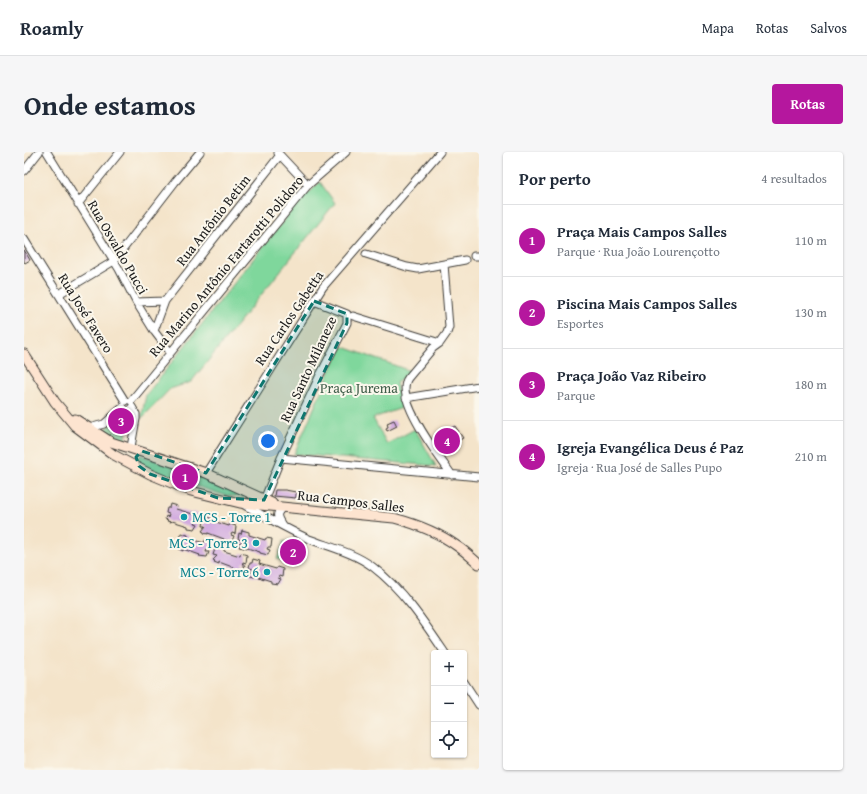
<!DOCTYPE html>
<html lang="pt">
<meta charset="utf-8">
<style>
body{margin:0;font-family:"Gentium Book Plus",serif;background:#f6f6f7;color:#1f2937}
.controls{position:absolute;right:12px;bottom:12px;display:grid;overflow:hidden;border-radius:4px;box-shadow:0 1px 3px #0004}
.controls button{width:36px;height:36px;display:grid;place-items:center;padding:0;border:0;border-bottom:1px solid #e0e1e3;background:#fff;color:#1f2937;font:20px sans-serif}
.you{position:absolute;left:244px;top:289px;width:14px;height:14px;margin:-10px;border:3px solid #fff;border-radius:50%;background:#1a73e8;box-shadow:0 0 0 6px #1a73e833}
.badge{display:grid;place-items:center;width:26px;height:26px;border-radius:50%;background:#b5179e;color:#fff;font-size:13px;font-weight:700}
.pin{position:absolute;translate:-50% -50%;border:2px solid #fff;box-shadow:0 1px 4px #0006}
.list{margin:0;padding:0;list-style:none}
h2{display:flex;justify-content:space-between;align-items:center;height:52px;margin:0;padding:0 16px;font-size:17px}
h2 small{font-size:13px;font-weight:400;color:#747a83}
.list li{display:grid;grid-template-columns:26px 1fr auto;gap:12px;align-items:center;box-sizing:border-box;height:72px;padding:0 16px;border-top:1px solid #e0e1e3}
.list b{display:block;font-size:15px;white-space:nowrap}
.list p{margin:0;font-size:13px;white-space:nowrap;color:#747a83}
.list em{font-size:13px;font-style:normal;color:#747a83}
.icon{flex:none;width:22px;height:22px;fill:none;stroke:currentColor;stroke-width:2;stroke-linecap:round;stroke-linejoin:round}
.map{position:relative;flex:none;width:455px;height:618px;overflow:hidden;border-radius:4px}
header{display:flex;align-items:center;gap:24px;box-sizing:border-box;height:56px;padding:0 20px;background:#fff;border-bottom:1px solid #e0e1e3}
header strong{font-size:19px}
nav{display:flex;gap:22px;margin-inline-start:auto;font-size:14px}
.intro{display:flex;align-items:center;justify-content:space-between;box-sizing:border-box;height:96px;padding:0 24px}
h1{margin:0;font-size:28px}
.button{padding:10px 18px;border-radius:4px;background:#b5179e;color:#fff;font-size:14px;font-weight:700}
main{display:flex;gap:24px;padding:0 24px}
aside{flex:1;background:#fff;border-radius:4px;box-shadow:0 1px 3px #0004}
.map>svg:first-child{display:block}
.green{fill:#7fd79c;stroke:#4e7a5c}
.water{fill:#4fbbc9;stroke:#366c72}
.building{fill:#d2abdf}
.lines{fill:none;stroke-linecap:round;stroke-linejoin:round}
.minor-casing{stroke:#3c3a36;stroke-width:9}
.secondary-casing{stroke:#3c3a36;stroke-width:11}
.minor{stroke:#fff;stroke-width:7}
.secondary{stroke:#fde4d0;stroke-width:9}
.marked{fill:#0f766e;fill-opacity:0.2;stroke:#0f766e;stroke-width:3;stroke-dasharray:8 5;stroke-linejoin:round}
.culture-dot{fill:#0f9aa8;stroke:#fbf7ec;stroke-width:1.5}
.labels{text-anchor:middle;stroke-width:4;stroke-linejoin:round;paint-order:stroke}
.street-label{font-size:14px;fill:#1c1c1c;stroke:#fbf7ec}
.park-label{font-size:14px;fill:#3f5d49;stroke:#fbf7ec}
.culture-label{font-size:14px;fill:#0d838f;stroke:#fbf7ec;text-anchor:end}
</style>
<header>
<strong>Roamly</strong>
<nav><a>Mapa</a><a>Rotas</a><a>Salvos</a></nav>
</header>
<div class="intro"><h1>Onde estamos</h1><a class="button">Rotas</a></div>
<main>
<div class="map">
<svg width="455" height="618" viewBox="0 0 455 618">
<rect width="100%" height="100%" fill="#fbf7ec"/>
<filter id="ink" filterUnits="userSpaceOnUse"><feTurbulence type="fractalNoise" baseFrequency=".025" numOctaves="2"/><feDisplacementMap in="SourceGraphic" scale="8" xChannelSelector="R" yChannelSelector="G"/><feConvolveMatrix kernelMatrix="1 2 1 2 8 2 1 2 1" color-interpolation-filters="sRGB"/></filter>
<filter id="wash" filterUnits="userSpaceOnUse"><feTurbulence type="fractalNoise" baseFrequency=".012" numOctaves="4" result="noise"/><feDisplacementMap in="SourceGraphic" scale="16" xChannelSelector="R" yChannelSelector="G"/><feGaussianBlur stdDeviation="0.9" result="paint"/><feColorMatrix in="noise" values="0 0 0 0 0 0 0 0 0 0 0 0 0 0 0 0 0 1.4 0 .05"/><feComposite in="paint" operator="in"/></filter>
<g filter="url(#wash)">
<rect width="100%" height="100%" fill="#f4e4ca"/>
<!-- green -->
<path class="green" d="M296 30 311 51 167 230 146 237 117 267 122 243 278 45 286 40Z
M317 194 389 220 372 231 378 256 349 266 363 292 391 277 412 314 270 302Z
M98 261 104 264 102 288 80 282 84 275Z
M116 303 197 331 221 345 200 343 125 319 112 308Z
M260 389 267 391 260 410 253 407Z"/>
<!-- water -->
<path class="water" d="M267 391 275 395 269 414 260 410Z"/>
<g id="blocks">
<!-- building -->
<path class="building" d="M0 98 6 108 1 111 0 110Z
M370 268 373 274 363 279 362 276 364 275 363 271Z
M431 274 439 286 419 298 411 286Z
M251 338H261L272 340V346L250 344Z
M146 352 153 354 152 357 169 362V360L175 362V370L172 369 171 371 174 372 171 377 164 376V374L148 369 147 370 143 369 144 368 141 367 142 364 144 365 145 362 142 361 143 356H145Z
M182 364 189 367V369L205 374 206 372 212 374 211 382 208 381 207 383 210 384 208 389 200 388V387L184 381V382L180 381V380L178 379 182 374H179L180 368 181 369Z
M218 378 225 380V383L241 388 242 386 248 387 247 395H244L243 397 246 398 244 403 236 401V400L220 395V396L215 395 216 393 214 392V390L217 391 218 388 214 387 215 381 217 382Z
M157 381 164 383V386L180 391 181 388 187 390 186 398 183 397 182 400H185L183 405 175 404 176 403 159 397V399L155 397V396L153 395 157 391 153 390Z
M193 394 200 396V399L216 404 217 401 223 403 222 411 219 410 218 413H221L219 418 211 417V416L195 410V412L190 410 191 409 189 408 193 404 189 403 191 397 192 398Z
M229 407 236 409 235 412 252 417 253 415 259 417 258 425 255 424 254 426 257 427 254 432 247 431V429L231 424V425L226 424 227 423 225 422V419L228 420 229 417 225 416 226 411H228Z"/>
</g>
</g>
<g filter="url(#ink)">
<use href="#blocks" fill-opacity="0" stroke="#3c3a36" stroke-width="1"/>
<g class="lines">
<defs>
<path id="minor" d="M23 0 95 117 112 150 130 179 146 200
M254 1 284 33
M0 19 15 0
M54 52 96 0
M0 87 101 249
M342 102 383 115 394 117 441 108
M450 104H455
M420 112 425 175 423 181 416 191 409 196 384 226C369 246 416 306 428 323
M35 142 90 109 151 30 176 0
M141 149 256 3
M112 150 141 149 130 179
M329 164 416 191
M382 246 455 234
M107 249 284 33 322 0
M65 276 80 272 99 255
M107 295 112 267V262L108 255
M257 306 455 325
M182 321 299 135 416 0
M240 348 257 306 296 223 323 171V162L290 149
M220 353C241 364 262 377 285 387 306 395 331 401 349 415 379 438 400 470 421 501
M258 373C253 365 251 362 259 355
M440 530 455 553"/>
<path id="secondary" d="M0 202 31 250 51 274 90 303 126 322 167 339 216 351 370 366C392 372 414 380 433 394 441 399 448 406 455 412
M51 267 87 290 182 321 248 351"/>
</defs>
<!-- minor casing -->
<use href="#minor" class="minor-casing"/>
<!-- secondary casing -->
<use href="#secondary" class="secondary-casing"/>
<!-- minor -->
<use href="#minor" class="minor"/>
<!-- secondary -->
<use href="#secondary" class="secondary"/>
</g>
</g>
<!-- marked area -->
<path class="marked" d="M290 149 323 162V171L240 348 194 346 126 322 115 314 112 305 118 299 182 321Z"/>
<!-- markers -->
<g class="culture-dot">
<circle cx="160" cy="365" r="4"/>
<circle cx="232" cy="391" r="4"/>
<circle cx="243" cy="420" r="4"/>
</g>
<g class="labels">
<!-- street labels -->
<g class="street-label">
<text transform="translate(189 68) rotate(-52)" y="5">Rua Antônio Betim</text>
<text transform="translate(94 95) rotate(60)" y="5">Rua Osvaldo Pucci</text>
<text transform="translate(202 114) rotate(-50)" y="5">Rua Marino Antônio Fartarotti Polidoro</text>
<text transform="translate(62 161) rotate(58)" y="5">Rua José Favero</text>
<text transform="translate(265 166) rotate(-56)" y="5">Rua Carlos Gabetta</text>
<text transform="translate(284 217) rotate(-65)" y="5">Rua Santo Milaneze</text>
<text transform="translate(327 349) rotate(7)" y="5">Rua Campos Salles</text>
</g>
<!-- park labels -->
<g class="park-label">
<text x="335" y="241">Praça Jurema</text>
</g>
<!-- culture labels -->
<g class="culture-label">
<text x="168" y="370" text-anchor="start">MCS - Torre 1</text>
<text x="224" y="396">MCS - Torre 3</text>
<text x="235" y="425">MCS - Torre 6</text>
</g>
</g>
</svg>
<div class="controls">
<button>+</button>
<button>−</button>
<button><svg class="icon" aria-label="locate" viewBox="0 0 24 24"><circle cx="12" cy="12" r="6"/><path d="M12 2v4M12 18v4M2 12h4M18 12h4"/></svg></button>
</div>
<div class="you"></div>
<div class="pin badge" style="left:161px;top:325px">1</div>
<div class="pin badge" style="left:269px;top:400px">2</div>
<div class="pin badge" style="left:97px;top:269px">3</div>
<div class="pin badge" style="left:423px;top:289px">4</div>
</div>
<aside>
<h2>Por perto<small>4 resultados</small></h2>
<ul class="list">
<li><span class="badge">1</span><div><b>Praça Mais Campos Salles</b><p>Parque · Rua João Lourençotto</p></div><em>110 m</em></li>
<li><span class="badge">2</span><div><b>Piscina Mais Campos Salles</b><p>Esportes</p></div><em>130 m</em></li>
<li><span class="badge">3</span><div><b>Praça João Vaz Ribeiro</b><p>Parque</p></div><em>180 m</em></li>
<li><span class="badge">4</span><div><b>Igreja Evangélica Deus é Paz</b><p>Igreja · Rua José de Salles Pupo</p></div><em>210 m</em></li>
</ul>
</aside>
</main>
